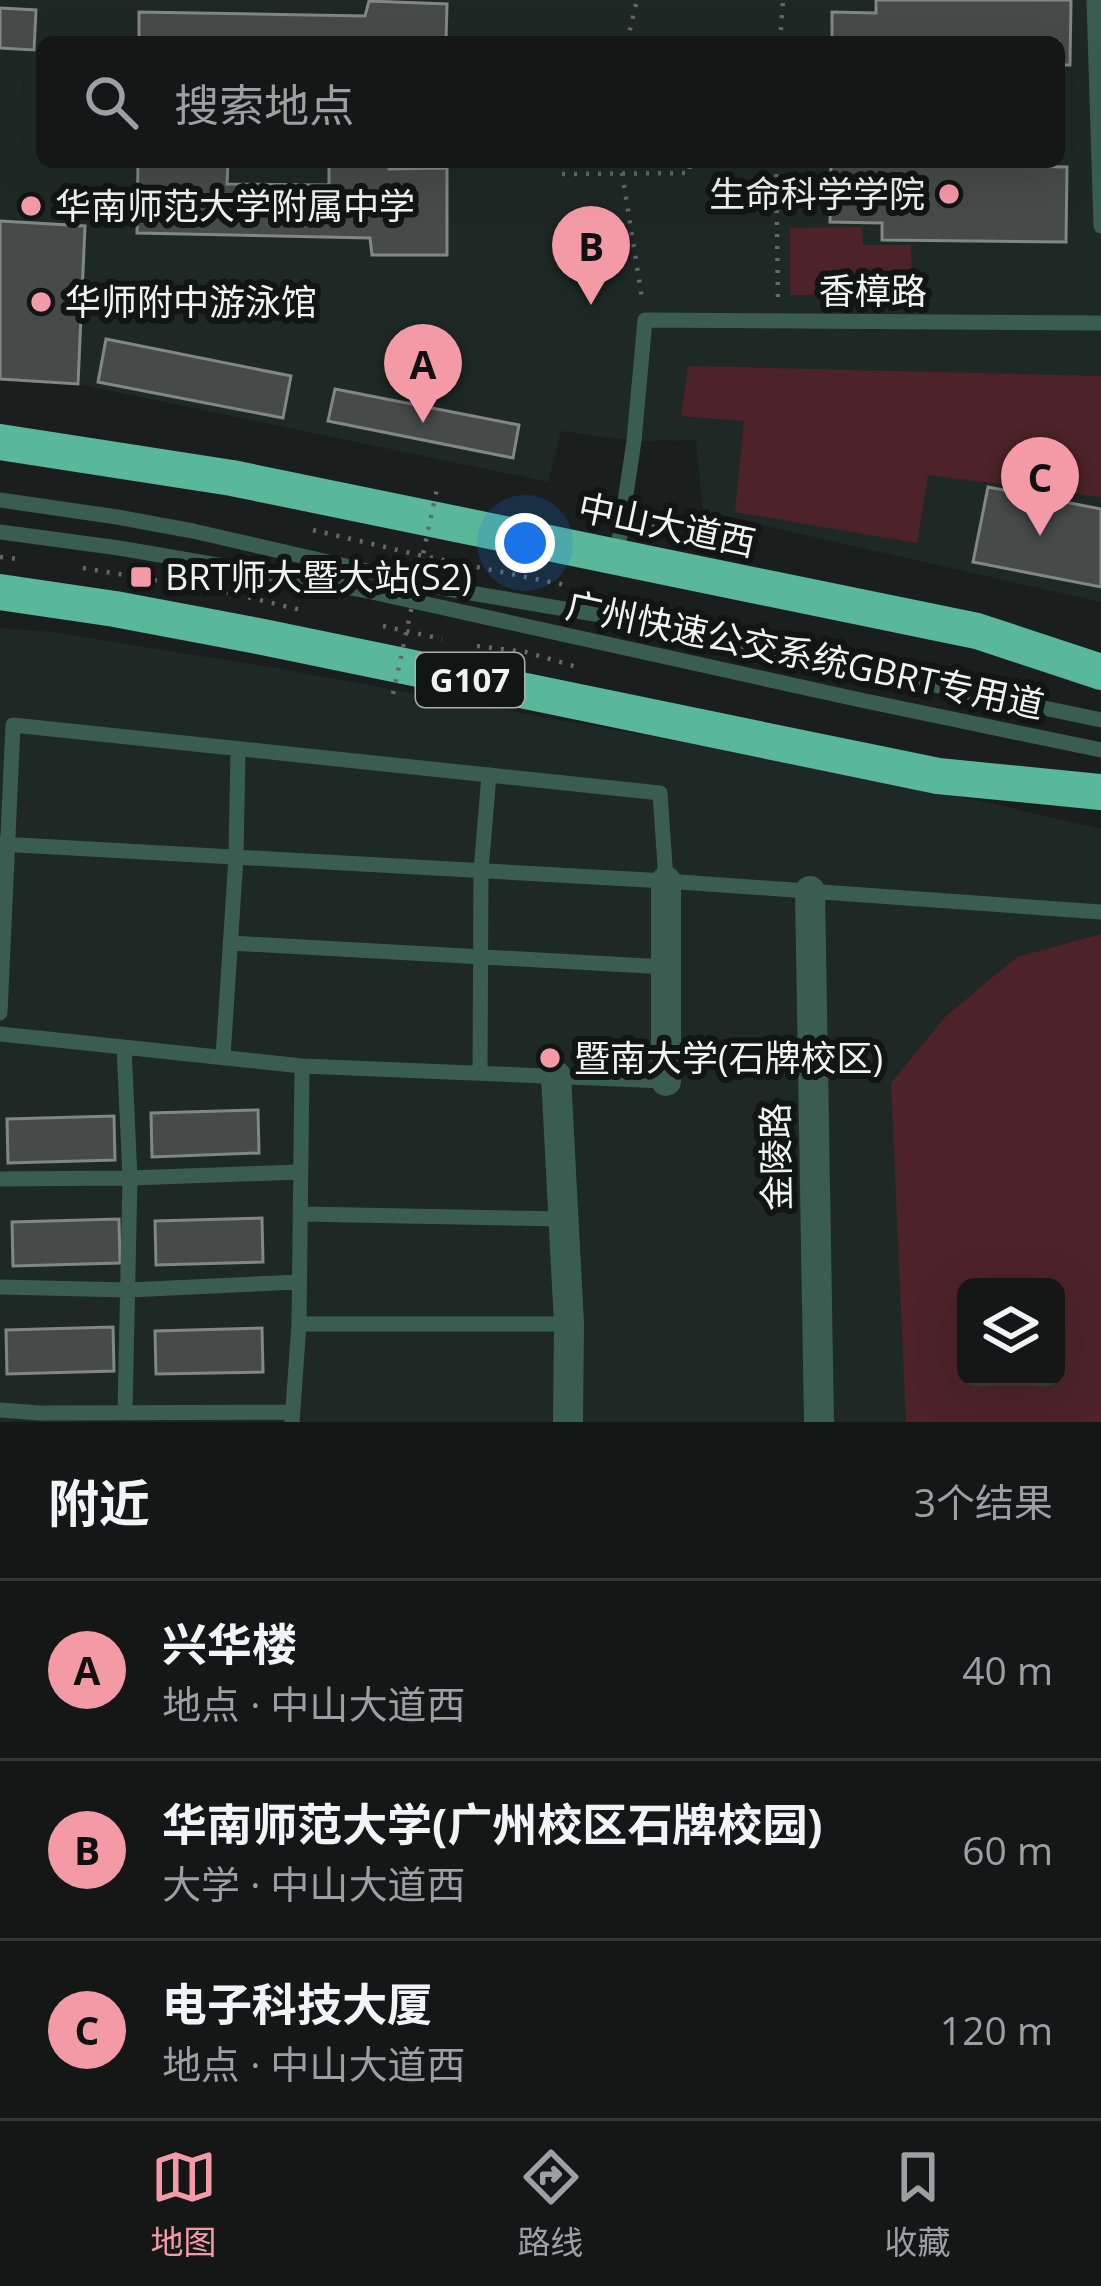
<!DOCTYPE html>
<html lang="zh">
<meta charset="utf-8">
<style>
body{margin:0;font-family:"Open Sans","Noto Sans SC",sans-serif;background:#212423;color:#f1f3f6}
.controls{position:absolute;right:36px;bottom:36px;display:grid;overflow:hidden;border-radius:18px;box-shadow:0 12px 48px #0002}
.controls button{width:108px;height:108px;display:grid;place-items:center;padding:0;border:0;border-bottom:3px solid #333635;background:#141716;color:#f1f3f6;font:60px sans-serif}
.you{position:absolute;left:525px;top:543px;width:42px;height:42px;margin:-30px;border:9px solid #fff;border-radius:50%;background:#1a73e8;box-shadow:0 0 0 18px #1a73e833}
.badge{display:grid;place-items:center;width:78px;height:78px;border-radius:50%;background:#f49aa7;color:#111;font-size:39px;font-weight:700}
.pin{position:absolute;translate:-50% -99px;filter:drop-shadow(0 3px 6px #0008)}
.pin::after{content:'';position:absolute;top:63px;width:42px;height:36px;background:inherit;clip-path:polygon(0 0,100% 0,50% 100%)}
.list{margin:0;padding:0;list-style:none}
h2{display:flex;justify-content:space-between;align-items:center;height:156px;margin:0;padding:0 48px;font-size:51px}
h2 small{font-size:39px;font-weight:400;color:#9d9fa1}
.list li{display:grid;grid-template-columns:78px 1fr auto;gap:36px;align-items:center;box-sizing:border-box;height:180px;padding:0 48px;border-top:3px solid #333635}
.list b{display:block;font-size:45px;white-space:nowrap}
.list p{margin:0;font-size:39px;white-space:nowrap;color:#9d9fa1}
.list em{font-size:39px;font-style:normal;color:#9d9fa1}
.icon{flex:none;width:66px;height:66px;fill:none;stroke:currentColor;stroke-width:2;stroke-linecap:round;stroke-linejoin:round}
.map{position:relative;flex:none;width:1101px;height:1422px;overflow:hidden}
.search{position:absolute;background:#141716;box-shadow:0 12px 48px #0002;left:36px;right:36px;top:36px;height:132px;display:flex;align-items:center;gap:30px;box-sizing:border-box;padding:0 42px;border-radius:18px;color:#9d9fa1;font-size:45px}
.sheet{height:696px;background:#141716}
nav{display:flex;justify-content:space-around;align-items:center;box-sizing:border-box;height:168px;border-top:3px solid #333635;background:#141716;font-size:33px;color:#9d9fa1}
nav a{display:grid;justify-items:center;gap:6px}
nav .on{color:#f49aa7}
.map>svg:first-child{display:block}
.built{fill:#1e2925;fill-rule:evenodd}
.green{fill:#4d2229;fill-rule:evenodd}
.building{fill:#464b49;stroke:#818784;stroke-width:3}
.lines{fill:none;stroke-linecap:round;stroke-linejoin:round}
.path{stroke:#646967;stroke-width:4.5;stroke-dasharray:3 9;stroke-linecap:butt}
.lane{stroke:#3a5d51;stroke-width:15}
.street{stroke:#3a5d51;stroke-width:30}
.highway{stroke:#59b79a;stroke-width:36}
.path-bridge{stroke:#646967;stroke-width:4.5;stroke-dasharray:3 9;stroke-linecap:butt}
.poi-dot{fill:#f49aa7;stroke:#111514;stroke-width:4.5}
.labels{text-anchor:middle;stroke-width:12;stroke-linejoin:round;paint-order:stroke}
.shield{fill:#111514;stroke:#acb0af;stroke-width:3}
.shield-label{font-size:33px;font-weight:bold;fill:#eff3f1}
.poi-label{font-size:36px;fill:#eff3f1;stroke:#111514;text-anchor:start}
.street-label{font-size:36px;fill:#eff3f1;stroke:#111514}
</style>
<div class="map">
<svg width="1101" height="1422" viewBox="0 0 1101 1422">
<rect width="100%" height="100%" fill="#1a1f1d"/>
<!-- built -->
<path class="built" d="M0 0H1101V602L703 512 696 440 634 441 561 431 548 482 78 384 0 379ZM42 42H1059V162H42Z
M0 628 53 632 275 668 714 748 945 793 1101 829V1422H0ZM966 1287H1056V1377H966Z"/>
<!-- green -->
<path class="green" d="M862 227 863 245H911L912 294 790 295V228Z
M688 366 1101 376V497L928 475 917 543 735 512 744 421 681 416Z
M1101 934V1422H906L891 1083 946 1016 1017 957ZM1056 1287V1377H966V1287Z"/>
<!-- building -->
<path class="building" d="M876 0H1071L1070 65H1059V42H832V12L876 13Z
M369 1 447 4 446 42H139V12L365 16Z
M0 8 36 10 34 50 0 48Z
M138 162H228L227 184 329 185V162H390L389 169 447 168V255H372L370 238 137 233Z
M831 162 1067 167 1066 242 882 240V223L830 222Z
M0 221 85 226 78 384 0 379Z
M106 339 291 376 283 418 98 382Z
M335 389 519 425 513 458 328 421Z
M988 487 1101 509V587L973 562Z
M258 1110 259 1153 152 1157 151 1113Z
M114 1116 115 1160 8 1163 7 1119Z
M262 1218 263 1262 156 1265 155 1221Z
M119 1219 120 1263 13 1266 12 1222Z
M113 1327 114 1371 7 1374 6 1330Z
M262 1328 263 1372 156 1374 155 1331Z"/>
<g class="lines">
<!-- path -->
<path class="path" d="M627 42 637 0
M780 42 783 0
M562 162V174L690 173V162
M776 162 778 300
M622 173 642 298
M640 525 672 529
M313 530 423 556 565 585
M0 557 18 559
M83 568 226 592 301 610
M383 626 442 639
M477 646 526 652 577 667"/>
<!-- lane -->
<path class="lane" d="M1094 0 1101 226
M0 500 117 517 193 531 441 588 618 618 1101 720
M0 532 119 548 363 590 856 699 1101 750
M617 555 634 441 645 320 1101 323
M0 844 666 881
M230 943 666 967
M0 1013 13 725 660 793 666 881 1101 912
M0 1034 302 1066 666 1081
M124 1047 130 1178 125 1411
M223 1057 236 857 238 749
M480 1073 481 871 489 775
M0 1179 130 1178 300 1172
M302 1214 564 1219
M0 1287 129 1290 298 1282
M299 1324H569
M0 1410 40 1413 293 1412
M292 1422 299 1324 302 1066"/>
<!-- street -->
<path class="street" d="M666 881V1081
M810 891 819 1422
M556 1076 569 1324 568 1422"/>
<!-- highway -->
<path class="highway" d="M0 442 232 478 977 631 1101 672
M0 592 115 609 258 636 938 776 1101 792"/>
<!-- path-bridge -->
<path class="path-bridge" d="M393 694 437 489"/>
</g>
<!-- markers -->
<g class="poi-dot">
<circle cx="949" cy="194" r="12"/>
<circle cx="31" cy="206" r="12"/>
<circle cx="41" cy="302" r="12"/>
<rect x="129" y="565" width="24" height="24" rx="6"/>
<circle cx="550" cy="1058" r="12"/>
</g>
<g class="labels">
<!-- shield labels -->
<rect class="shield" x="416" y="653" width="108" height="54" rx="9"/>
<g class="shield-label">
<text x="470" y="692">G107</text>
</g>
<!-- poi labels -->
<g class="poi-label">
<text x="925" y="207" text-anchor="end">生命科学学院</text>
<text x="55" y="219">华南师范大学附属中学</text>
<text x="65" y="315">华师附中游泳馆</text>
<text x="165" y="590">BRT师大暨大站(S2)</text>
<text x="574" y="1071">暨南大学(石牌校区)</text>
</g>
<!-- street labels -->
<g class="street-label">
<text x="873" y="304">香樟路</text>
<text transform="translate(667 525) rotate(12)" y="13">中山大道西</text>
<text transform="translate(805 655) rotate(12)" y="13">广州快速公交系统GBRT专用道</text>
<text transform="translate(776 1157) rotate(-91)" y="13">金陵路</text>
</g>
</g>
</svg>
<div class="controls">
<button><svg class="icon" aria-label="layers" viewBox="0 0 24 24"><path d="M12 4l9 5-9 5-9-5zM3 14l9 5 9-5"/></svg></button>
</div>
<div class="you"></div>
<div class="pin badge" style="left:423px;top:423px">A</div>
<div class="pin badge" style="left:591px;top:305px">B</div>
<div class="pin badge" style="left:1040px;top:536px">C</div>
<div class="search"><svg class="icon" aria-label="search" viewBox="0 0 24 24"><circle cx="10" cy="10" r="6"/><path d="M15 15l6 6"/></svg>搜索地点</div>
</div>
<section class="sheet">
<h2>附近<small>3个结果</small></h2>
<ul class="list">
<li><span class="badge">A</span><div><b>兴华楼</b><p>地点 · 中山大道西</p></div><em>40 m</em></li>
<li><span class="badge">B</span><div><b>华南师范大学(广州校区石牌校园)</b><p>大学 · 中山大道西</p></div><em>60 m</em></li>
<li><span class="badge">C</span><div><b>电子科技大厦</b><p>地点 · 中山大道西</p></div><em>120 m</em></li>
</ul>
</section>
<nav>
<a class="on"><svg class="icon" aria-label="map" viewBox="0 0 24 24"><path d="M3 6l6-2 6 2 6-2v14l-6 2-6-2-6 2zM9 4v14M15 6v14"/></svg>地图</a>
<a><svg class="icon" aria-label="directions" viewBox="0 0 24 24"><path d="M12 3l9 9-9 9-9-9zM9 14v-3h6M13 9l2 2-2 2"/></svg>路线</a>
<a><svg class="icon" aria-label="saved" viewBox="0 0 24 24"><path d="M7 4h10v16l-5-4-5 4z"/></svg>收藏</a>
</nav>
